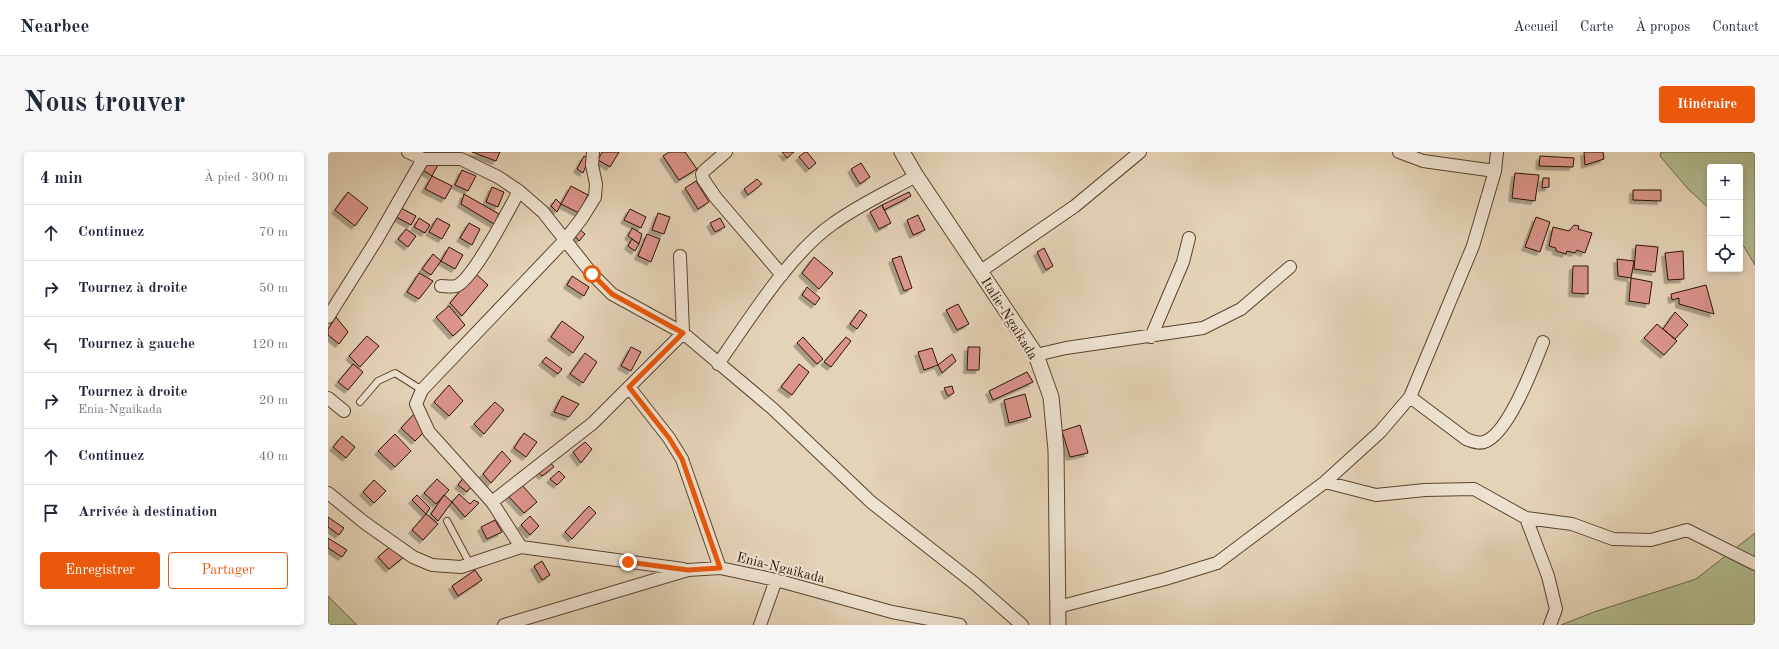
<!DOCTYPE html>
<html lang="fr">
<meta charset="utf-8">
<style>
body{margin:0;font-family:"Old Standard TT",serif;background:#f6f6f7;color:#1f2937}
.controls{position:absolute;right:12px;top:12px;display:grid;overflow:hidden;border-radius:4px;box-shadow:0 2px 6px #0003}
.controls button{width:36px;height:36px;display:grid;place-items:center;padding:0;border:0;border-bottom:1px solid #e0e1e3;background:#fff;color:#1f2937;font:20px sans-serif}
.stop{position:absolute;width:12px;height:12px;margin:-9px;border:3px solid #ea580c;border-radius:50%;background:#fff}
.stop.end{background:#ea580c;border-color:#fff;box-shadow:0 1px 4px #0008}
.list{margin:0;padding:0;list-style:none}
h2{display:flex;justify-content:space-between;align-items:center;height:52px;margin:0;padding:0 16px;font-size:17px}
h2 small{font-size:13px;font-weight:400;color:#747a83}
.list li{display:grid;grid-template-columns:26px 1fr auto;gap:12px;align-items:center;box-sizing:border-box;height:56px;padding:0 16px;border-top:1px solid #e0e1e3}
.list b{display:block;font-size:15px;white-space:nowrap}
.list p{margin:0;font-size:13px;white-space:nowrap;color:#747a83}
.list em{font-size:13px;font-style:normal;color:#747a83}
.actions{display:flex;gap:8px;padding:12px 16px}
.actions a{flex:1;padding:9px 0;border:1px solid #ea580c;border-radius:4px;text-align:center;font-size:14px;color:#ea580c}
.actions .main{background:#ea580c;color:#fff}
.icon{flex:none;width:22px;height:22px;fill:none;stroke:currentColor;stroke-width:2;stroke-linecap:round;stroke-linejoin:round}
.map{position:relative;flex:none;width:1427px;height:473px;overflow:hidden;border-radius:4px}
header{display:flex;align-items:center;gap:24px;box-sizing:border-box;height:56px;padding:0 20px;background:#fff;border-bottom:1px solid #e0e1e3}
header strong{font-size:19px}
nav{display:flex;gap:22px;margin-inline-start:auto;font-size:14px}
.intro{display:flex;align-items:center;justify-content:space-between;box-sizing:border-box;height:96px;padding:0 24px}
h1{margin:0;font-size:28px}
.button{padding:10px 18px;border-radius:4px;background:#ea580c;color:#fff;font-size:14px;font-weight:700}
main{display:flex;gap:24px;padding:0 24px}
aside{flex:1;background:#fff;border-radius:4px;box-shadow:0 2px 6px #0003}
.map>svg:first-child{display:block}
.green{fill:#b2bd90;stroke:#6e6848}
.building{fill:#db948a;stroke:#2b1400;filter:url(#shadow)}
.lines{fill:none;stroke-linecap:round;stroke-linejoin:round}
.service-casing{stroke:#5a442e;stroke-width:8}
.minor-casing{stroke:#5a442e;stroke-width:14}
.tertiary-casing{stroke:#5a442e;stroke-width:17}
.service{stroke:#eee2d0;stroke-width:6}
.minor{stroke:#eee2d0;stroke-width:12}
.tertiary{stroke:#eee2d0;stroke-width:15}
.route{stroke:#ea580c;stroke-width:5}
.labels{text-anchor:middle;stroke-width:4;stroke-linejoin:round;paint-order:stroke}
.street-label{font-size:14px;fill:#2b1400;stroke:#eee2d0}
</style>
<header>
<strong>Nearbee</strong>
<nav><a>Accueil</a><a>Carte</a><a>À propos</a><a>Contact</a></nav>
</header>
<div class="intro"><h1>Nous trouver</h1><a class="button">Itinéraire</a></div>
<main>
<aside>
<h2>4 min<small>À pied · 300 m</small></h2>
<ul class="list">
<li><svg class="icon" aria-label="ahead" viewBox="0 0 24 24"><path d="M12 20V5M6 11l6-6 6 6"/></svg><div><b>Continuez</b></div><em>70 m</em></li>
<li><svg class="icon" aria-label="right" viewBox="0 0 24 24"><path d="M7 20v-9h11M14 6l5 5-5 5"/></svg><div><b>Tournez à droite</b></div><em>50 m</em></li>
<li><svg class="icon" aria-label="left" viewBox="0 0 24 24"><path d="M17 20v-9H6M10 6l-5 5 5 5"/></svg><div><b>Tournez à gauche</b></div><em>120 m</em></li>
<li><svg class="icon" aria-label="right" viewBox="0 0 24 24"><path d="M7 20v-9h11M14 6l5 5-5 5"/></svg><div><b>Tournez à droite</b><p>Enia-Ngaîkada</p></div><em>20 m</em></li>
<li><svg class="icon" aria-label="ahead" viewBox="0 0 24 24"><path d="M12 20V5M6 11l6-6 6 6"/></svg><div><b>Continuez</b></div><em>40 m</em></li>
<li><svg class="icon" aria-label="arrive" viewBox="0 0 24 24"><path d="M6 21V4h12l-3 4 3 4H6"/></svg><div><b>Arrivée à destination</b></div></li>
</ul>
<div class="actions"><a class="main">Enregistrer</a><a>Partager</a></div>
</aside>
<div class="map">
<svg width="1427" height="473" viewBox="0 0 1427 473">
<defs>
<filter id="shadow"><feDropShadow dx="-3.5" dy="3.5" stdDeviation="0" flood-color="#0004"/></filter>
</defs>
<rect width="100%" height="100%" fill="#e5d3b7"/>
<filter id="stains"><feTurbulence type="fractalNoise" baseFrequency=".005" numOctaves="4"/><feColorMatrix values="0 0 0 0 .2 0 0 0 0 .09 0 0 0 0 .02 0 0 0 .5 -.17"/></filter>
<radialGradient id="worn" r=".72"><stop offset=".6" stop-color="#630" stop-opacity="0"/><stop offset="1" stop-color="#630" stop-opacity=".3"/></radialGradient>
<!-- green -->
<path class="green" d="M1333 0H1427V113L1412 88V15H1382V57L1361 38 1332 4Z
M1427 381V473H1233L1266 460 1368 427Z
M0 444 29 473H0Z"/>
<!-- building -->
<path class="building" d="M144 0H172L168 9Z
M274 0H291L282 15 270 8Z
M341 0H357L369 17 351 28 335 4Z
M454 0H466L459 6Z
M477 0H479L488 11 481 17 471 5Z
M1256 0H1275L1276 7 1257 13Z
M256 4 261 7 255 21 249 17Z
M1212 4 1246 6 1245 15 1211 14Z
M98 7 111 11 104 24 93 17Z
M533 11 542 25 532 32 523 17Z
M134 18 148 24 140 39 127 33Z
M1187 21 1211 23 1207 49 1184 46Z
M104 24 124 34 117 47 97 37Z
M1215 26H1221V35L1214 36Z
M429 27 434 32 420 43 416 37Z
M368 29 381 50 370 57 357 36Z
M243 34 260 43 251 61 233 52Z
M164 35 176 40 170 55 158 50Z
M1305 38H1333V49L1305 48Z
M20 40 40 56 27 74 7 58Z
M581 40 583 44 556 58 554 53Z
M136 42 171 62 166 72 133 52Z
M228 47 233 52 229 60 223 54Z
M554 53 563 71 551 77 542 60Z
M73 56 88 64 83 73 68 65Z
M302 57 318 65 313 76 296 68Z
M330 61 342 65 336 82 324 78Z
M590 63 597 78 585 83 579 68Z
M1208 65 1222 70 1212 100 1197 95Z
M91 66 102 73 97 81 86 75Z
M109 66 122 73 114 87 101 80Z
M392 66 397 75 387 80 382 71Z
M141 71 152 77 144 93 132 86Z
M1246 73 1251 74 1250 77 1264 81 1257 101 1249 98 1247 101 1239 99 1238 102 1228 99V96L1221 94 1225 75 1241 79Z
M250 76 257 82 251 89 246 83Z
M304 76 314 82 311 92 300 84Z
M78 77 88 84 80 95 70 87Z
M319 82 332 87 323 110 310 104Z
M304 87 311 92 307 99 300 94Z
M1308 93 1330 95 1327 120 1306 117Z
M121 95 135 103 127 117 113 109Z
M716 96 725 114 718 118 709 100Z
M1355 99 1356 127 1340 128 1337 101Z
M105 102 113 109 103 123 94 117Z
M573 104 584 136 576 139 564 107Z
M486 105 505 121 491 137 474 121Z
M1289 107 1306 109 1303 126 1290 124Z
M1245 114H1260V142L1244 141Z
M91 121 105 129 91 147 79 140Z
M147 121 160 133 134 164 122 151Z
M244 124 261 135 256 144 239 133Z
M1303 126 1324 130 1321 152 1301 149Z
M1378 133 1386 162 1351 152V146L1344 148 1343 142Z
M479 135 492 146 487 153 474 143Z
M630 152 641 172 629 178 618 158Z
M121 154 137 173 125 184 108 165Z
M532 158 539 163 529 177 522 172Z
M1347 160 1360 173 1347 187 1335 177Z
M8 165 20 180 11 192 0 183V177Z
M234 169 256 185 245 201 223 185Z
M1329 172 1349 189 1336 203 1316 186Z
M39 184 51 194 32 215 21 204Z
M475 185 495 207 489 212 469 191Z
M518 185 523 189 503 215 496 210Z
M303 195 313 200 303 219 293 214Z
M640 195H652L651 218H639Z
M604 196 610 213 596 218 590 200Z
M257 201 269 210 255 231 242 222Z
M624 202 628 209 614 221 610 213Z
M218 205 234 217 230 222 214 210Z
M25 212 35 220 20 238 10 230Z
M471 212 481 220 464 243 453 235Z
M699 220 705 230 665 248 661 239Z
M121 233 135 249 121 264 106 250Z
M624 234 626 241 620 244 616 236Z
M697 242 703 265 681 271 676 248Z
M234 244 251 252 241 265 226 260Z
M167 250 176 258 156 282 146 272Z
M86 262 100 276 87 289 73 276Z
M752 273 760 301 742 305 734 279Z
M196 281 209 290 198 305 186 296Z
M67 282 83 299 67 315 50 299Z
M14 284 27 295 18 306 5 295Z
M257 290 264 297 253 311 245 300Z
M174 299 183 309 163 331 155 322Z
M221 309 226 315 214 324 209 318Z
M231 319 237 325 229 333 222 327Z
M137 324 146 331 139 340 130 333Z
M109 327 121 338 108 352 96 341Z
M46 328 58 339 46 351 35 340Z
M194 333 209 350 196 361 181 345Z
M131 342 142 352 146 348 151 351 137 365 124 350Z
M89 343 102 356 98 362 84 348Z
M116 343 124 350 110 369 103 362Z
M261 354 268 361 244 387 237 380Z
M98 362 110 372 95 388 84 378Z
M202 364 211 374 202 383 193 373Z
M0 365 16 376 11 383 0 375Z
M167 368 174 380 159 387 153 375Z
M0 386 19 398 14 405 0 396Z
M65 392 76 405 61 417 50 405Z
M214 409 222 423 214 428 206 414Z
M147 418 154 428 130 444 124 434Z"/>
<g class="lines">
<defs>
<path id="service" d="M32 250 50 229 67 221 94 238
M119 369 142 412"/>
<path id="minor" d="M80 0 95 7H133L170 25 191 39 215 60 264 122 284 142 355 181 444 256 543 350 646 431 694 473
M398 0 376 19 374 22 375 27 388 46 454 123
M1071 0 1095 9 1167 19
M653 119 747 54 812 0
M113 134C117 134 124 135 128 134 145 128 181 57 191 39
M0 165 49 87 95 7
M823 185 855 110 861 86
M708 203 738 196 875 176 913 157 962 115
M390 212C421 168 462 101 506 71 531 53 561 39 588 24
M301 235 341 286 354 307 392 416
M1082 245 1138 287C1144 289 1150 292 1156 290 1180 283 1206 213 1215 190
M0 246 16 259
M997 330 1048 343 1097 338 1146 337 1198 366 1244 372 1285 387 1323 388 1359 378 1427 412
M0 341 37 371 85 405 104 413 133 415 193 395 355 417
M164 350 265 271 355 181 352 104
M1198 366 1220 424 1228 457 1222 473
M193 395 164 350 101 280 88 252 94 238 237 88 254 66 267 45 268 32 264 13 265 0
M730 455 837 427 889 411 997 330 1052 280 1082 245 1145 94 1167 19 1169 0
M176 473 360 418 392 416 448 428 564 460 632 473
M432 473 448 428"/>
<path id="tertiary" d="M574 0 588 24 708 203 723 245 728 298 730 473"/>
</defs>
<!-- service casing -->
<use href="#service" class="service-casing"/>
<!-- minor casing -->
<use href="#minor" class="minor-casing"/>
<!-- tertiary casing -->
<use href="#tertiary" class="tertiary-casing"/>
<!-- service -->
<use href="#service" class="service"/>
<!-- minor -->
<use href="#minor" class="minor"/>
<!-- tertiary -->
<use href="#tertiary" class="tertiary"/>
</g>
<g class="lines">
<!-- route -->
<path class="route" d="M264 122 284 142 355 181 301 235 341 286 354 307 392 416 360 418 300 410"/>
</g>
<g class="labels">
<!-- street labels -->
<g class="street-label">
<text transform="translate(682 166) rotate(58)" y="5">Italie-Ngaîkada</text>
<text transform="translate(453 415) rotate(14)" y="5">Enia-Ngaîkada</text>
</g>
</g>
<rect width="100%" height="100%" filter="url(#stains)"/>
<rect width="100%" height="100%" fill="url(#worn)"/>
</svg>
<div class="controls">
<button>+</button>
<button>−</button>
<button><svg class="icon" aria-label="locate" viewBox="0 0 24 24"><circle cx="12" cy="12" r="6"/><path d="M12 2v4M12 18v4M2 12h4M18 12h4"/></svg></button>
</div>
<div class="stop" style="left:264px;top:122px"></div>
<div class="stop end" style="left:300px;top:410px"></div>
</div>
</main>
